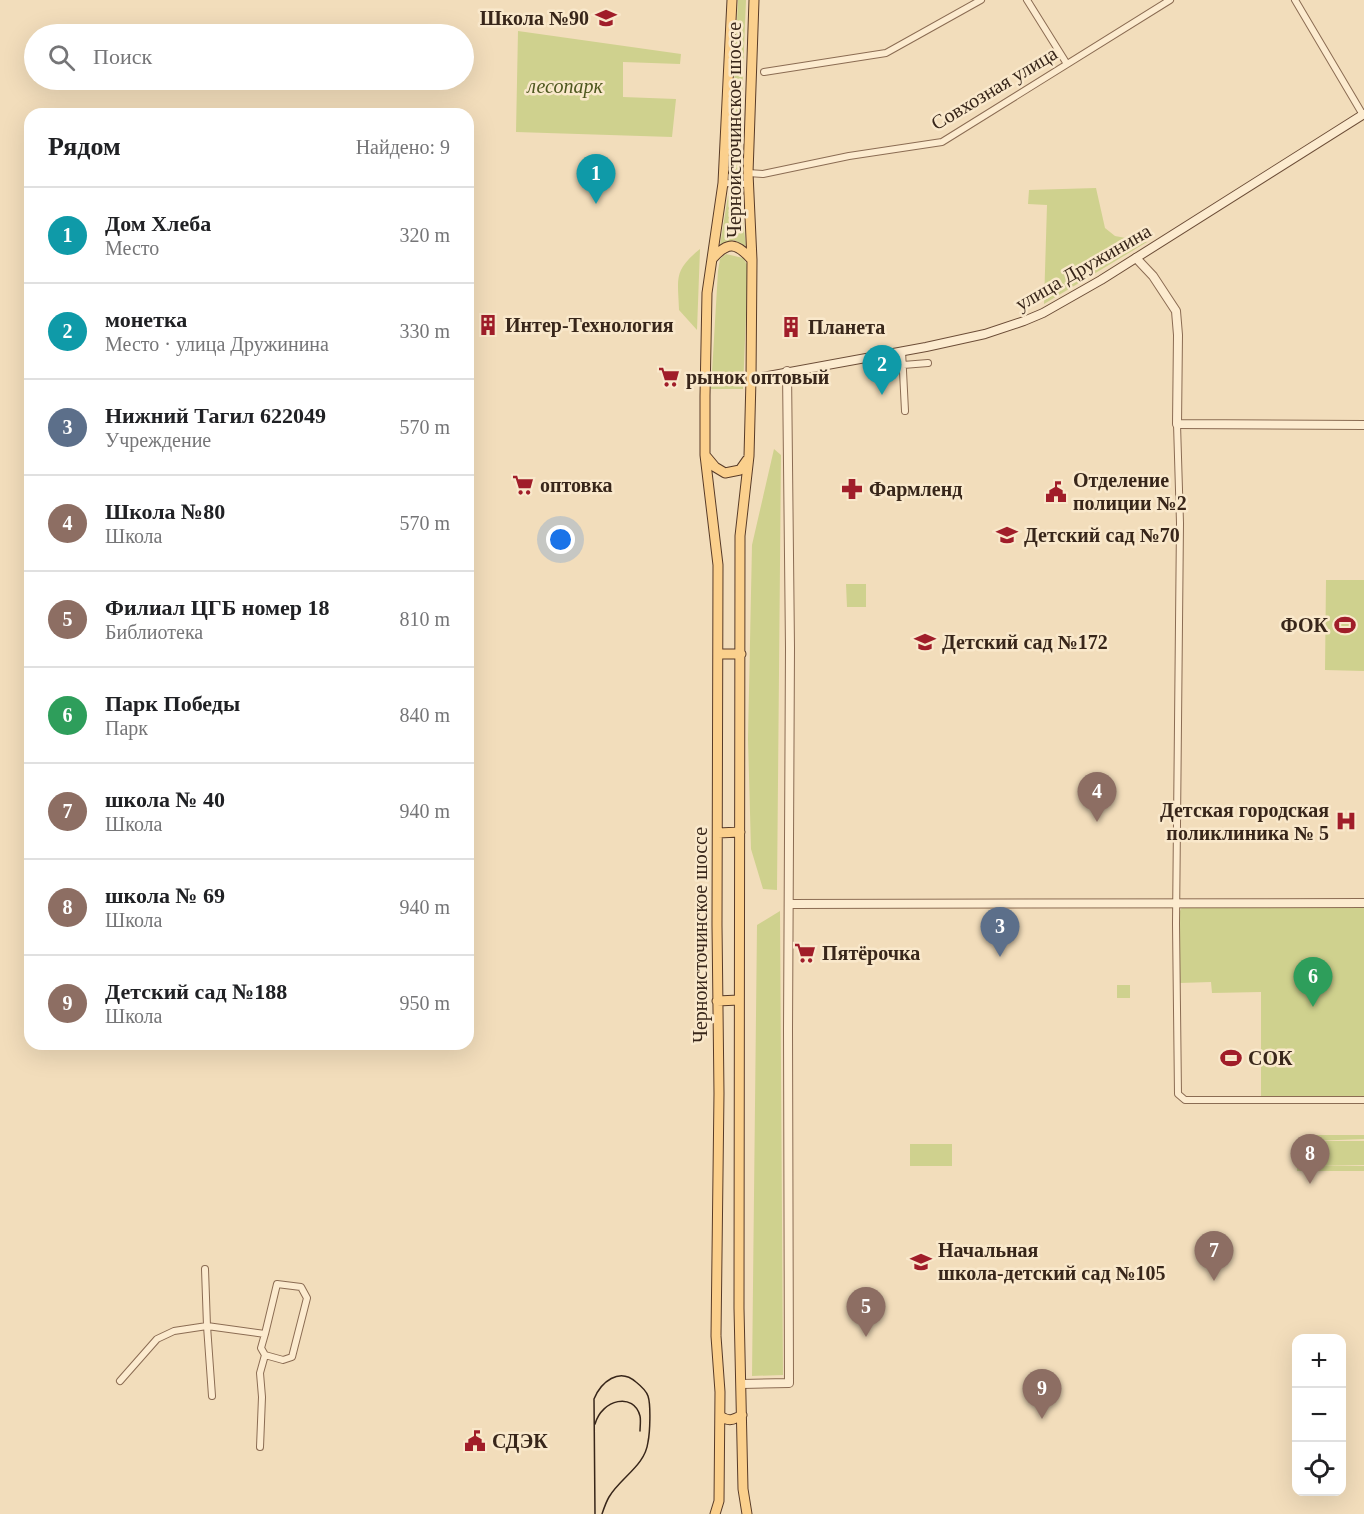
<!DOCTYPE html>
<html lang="ru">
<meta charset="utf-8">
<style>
body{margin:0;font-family:Georgia,serif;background:#f6f6f6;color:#202124}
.controls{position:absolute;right:18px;bottom:18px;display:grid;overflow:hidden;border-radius:12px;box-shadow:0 6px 24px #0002}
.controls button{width:54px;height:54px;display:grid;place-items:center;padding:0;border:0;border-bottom:2px solid #e0e0e0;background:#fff;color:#202124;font:30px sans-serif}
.you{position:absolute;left:561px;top:540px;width:21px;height:21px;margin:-15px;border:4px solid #fff;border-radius:50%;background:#1a73e8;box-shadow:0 0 0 9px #1a73e833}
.badge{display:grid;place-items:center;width:39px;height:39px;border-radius:50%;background:#a01d29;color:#fff;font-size:20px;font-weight:700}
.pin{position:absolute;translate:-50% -50px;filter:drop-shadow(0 2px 3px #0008)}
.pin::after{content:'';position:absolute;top:32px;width:21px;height:18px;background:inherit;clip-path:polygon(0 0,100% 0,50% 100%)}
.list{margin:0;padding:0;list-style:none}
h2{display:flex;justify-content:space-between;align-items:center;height:78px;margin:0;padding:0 24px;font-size:26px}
h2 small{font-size:20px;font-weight:400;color:#757577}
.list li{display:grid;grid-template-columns:39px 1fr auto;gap:18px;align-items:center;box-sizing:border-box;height:96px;padding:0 24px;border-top:2px solid #e0e0e0}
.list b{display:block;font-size:22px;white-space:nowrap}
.list p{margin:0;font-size:20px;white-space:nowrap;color:#757577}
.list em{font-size:20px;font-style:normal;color:#757577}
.icon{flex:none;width:33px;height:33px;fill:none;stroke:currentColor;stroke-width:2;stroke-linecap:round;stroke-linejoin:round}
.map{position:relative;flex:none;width:1364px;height:1514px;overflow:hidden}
.search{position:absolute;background:#fff;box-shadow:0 6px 24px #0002;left:24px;top:24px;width:450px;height:66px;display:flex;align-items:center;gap:15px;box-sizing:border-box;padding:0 21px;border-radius:33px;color:#757577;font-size:22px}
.panel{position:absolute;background:#fff;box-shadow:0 6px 24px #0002;left:24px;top:108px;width:450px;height:942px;border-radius:18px}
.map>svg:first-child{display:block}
.green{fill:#cfd18e}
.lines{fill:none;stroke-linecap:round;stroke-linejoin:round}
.minor-casing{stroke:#8b6c53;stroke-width:8}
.tertiary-casing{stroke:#8b6c53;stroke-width:10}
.secondary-casing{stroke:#6c4d37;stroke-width:10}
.primary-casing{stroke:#583b28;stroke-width:11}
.minor{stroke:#fcebcf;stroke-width:6}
.tertiary{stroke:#fcebcf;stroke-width:8}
.secondary{stroke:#fcebcf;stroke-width:8}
.primary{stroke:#fbd08d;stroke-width:9}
.tram{stroke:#38261a;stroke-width:1.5}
.labels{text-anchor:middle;stroke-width:5;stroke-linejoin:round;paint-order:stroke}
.poi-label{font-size:20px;font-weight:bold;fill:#38261a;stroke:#f9e8cb;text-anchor:start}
.park-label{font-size:20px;font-style:italic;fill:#4d571e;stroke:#f9e8cb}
.street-label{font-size:20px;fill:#38261a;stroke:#f9e8cb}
</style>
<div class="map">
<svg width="1364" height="1514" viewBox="0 0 1364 1514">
<rect width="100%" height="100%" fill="#f2ddbb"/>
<!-- green -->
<path class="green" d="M738 0H746L739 170 737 176 734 177 730 172Z
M518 31 681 54 680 64 623 62V97L676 99 672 137 516 132Z
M1096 188 1105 228 1115 236 1147 242 1044 304 1047 205 1028 204 1029 190Z
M732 193H737L740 197 746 246 734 240 720 245 728 196Z
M700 249 697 330 679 310C678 278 673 271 700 249Z
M726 254 743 258 748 266 743 389H711L718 271 720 259Z
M774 449 781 455 777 890 763 889 751 849 748 739 752 545Z
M1326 580H1364V671L1325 670Z
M846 584H866V607H847Z
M1182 907H1364V1098L1261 1097V992L1212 993 1211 982 1180 983V911Z
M780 911 783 1375 752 1376 757 925Z
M1117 985H1130V998H1117Z
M1316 1135H1364V1139L1311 1141H1364V1165H1311L1364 1166V1171H1297V1167L1304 1166C1294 1153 1299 1138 1316 1135Z
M910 1144H952V1166H910Z"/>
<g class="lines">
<defs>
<path id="minor" d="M1027 0 1067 64
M1295 0 1363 115
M764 72 886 53 981 0
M748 173 763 174 849 156 942 142 1170 0
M723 183 749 184
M902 351 905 411
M903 365 928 363
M1177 424 1180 523 1176 924 1178 1094 1185 1100H1364
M120 1381 157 1339 174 1331 207 1326 205 1269
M212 1396 207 1326 265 1334 261 1348 265 1355 283 1360 292 1357 307 1298 301 1287 277 1284 265 1334
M260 1447 262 1397 260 1373 265 1355"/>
<path id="tertiary" d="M1136 258 1153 276 1176 311 1178 335 1177 424 1364 425
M789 904 1364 903
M742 1384 789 1383 788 1030 790 648 787 371"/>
<path id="secondary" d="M751 379 926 347 985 334 1024 321 1043 313 1101 280 1364 114"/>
<path id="primary" d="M712 259C728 241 736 242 752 260
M705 455 715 467 725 473 740 470 747 460
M718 654H741
M718 833 740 832
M717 1001 739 1000
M720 1416C729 1422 733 1420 742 1415
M715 1514 719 1501 720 1392 716 1336 719 1093 717 925 718 565 705 455V396L707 293 723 183 732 0
M747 1514 743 1489 739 1308 740 536 749 456 751 379 752 260 748 173 754 0"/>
</defs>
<!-- minor casing -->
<use href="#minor" class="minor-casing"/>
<!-- tertiary casing -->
<use href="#tertiary" class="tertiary-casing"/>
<!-- secondary casing -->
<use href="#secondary" class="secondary-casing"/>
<!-- primary casing -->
<use href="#primary" class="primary-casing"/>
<!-- minor -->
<use href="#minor" class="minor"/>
<!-- tertiary -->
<use href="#tertiary" class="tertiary"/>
<!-- secondary -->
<use href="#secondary" class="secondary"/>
<!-- primary -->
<use href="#primary" class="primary"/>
<!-- tram -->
<path class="tram" d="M595 1424C602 1399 634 1392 640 1416 641 1420 640 1427 640 1431
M595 1514 594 1399C601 1382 619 1367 636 1382 641 1386 646 1390 648 1396 651 1405 650 1432 648 1442 645 1466 621 1477 609 1497 606 1502 604 1508 602 1514"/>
</g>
<!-- icons -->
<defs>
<symbol id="school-bare" viewBox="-9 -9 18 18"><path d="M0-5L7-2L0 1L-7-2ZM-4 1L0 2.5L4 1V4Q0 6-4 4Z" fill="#a01d29" stroke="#f9e8cb" stroke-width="2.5" paint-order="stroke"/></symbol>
<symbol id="building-bare" viewBox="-9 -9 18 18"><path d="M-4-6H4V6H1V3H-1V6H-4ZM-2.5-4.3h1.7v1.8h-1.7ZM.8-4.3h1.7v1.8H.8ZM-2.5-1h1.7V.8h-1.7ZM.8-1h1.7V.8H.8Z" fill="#a01d29" stroke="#f9e8cb" stroke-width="2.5" paint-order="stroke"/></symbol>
<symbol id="supermarket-bare" viewBox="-9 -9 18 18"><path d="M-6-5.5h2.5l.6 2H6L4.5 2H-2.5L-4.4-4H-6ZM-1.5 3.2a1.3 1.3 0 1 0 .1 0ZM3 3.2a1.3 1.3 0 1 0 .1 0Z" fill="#a01d29" stroke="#f9e8cb" stroke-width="2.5" paint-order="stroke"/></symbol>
<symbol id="pharmacy-bare" viewBox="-9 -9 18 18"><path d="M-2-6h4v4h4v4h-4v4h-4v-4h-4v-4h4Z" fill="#a01d29" stroke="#f9e8cb" stroke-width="2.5" paint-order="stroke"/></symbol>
<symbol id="civic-bare" viewBox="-9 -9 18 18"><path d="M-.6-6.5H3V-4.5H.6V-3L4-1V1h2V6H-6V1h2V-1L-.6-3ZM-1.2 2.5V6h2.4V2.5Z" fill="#a01d29" stroke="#f9e8cb" stroke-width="2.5" paint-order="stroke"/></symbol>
<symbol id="stadium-bare" viewBox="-9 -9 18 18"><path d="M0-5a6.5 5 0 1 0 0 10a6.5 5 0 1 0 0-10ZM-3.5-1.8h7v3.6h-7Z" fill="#a01d29" stroke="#f9e8cb" stroke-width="2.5" paint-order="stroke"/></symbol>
<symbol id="hospital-bare" viewBox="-9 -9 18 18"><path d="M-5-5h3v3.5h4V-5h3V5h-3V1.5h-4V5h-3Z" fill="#a01d29" stroke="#f9e8cb" stroke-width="2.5" paint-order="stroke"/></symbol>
</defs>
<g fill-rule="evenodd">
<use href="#school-bare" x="591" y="3" width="30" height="30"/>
<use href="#building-bare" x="473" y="310" width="30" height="30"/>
<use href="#building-bare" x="776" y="312" width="30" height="30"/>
<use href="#supermarket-bare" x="654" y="362" width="30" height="30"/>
<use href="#supermarket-bare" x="508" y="470" width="30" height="30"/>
<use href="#pharmacy-bare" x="837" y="474" width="30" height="30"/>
<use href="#civic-bare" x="1041" y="477" width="30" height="30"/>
<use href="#school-bare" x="992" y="520" width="30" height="30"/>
<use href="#stadium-bare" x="1330" y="610" width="30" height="30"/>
<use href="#school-bare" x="910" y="627" width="30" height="30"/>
<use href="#hospital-bare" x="1331" y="806" width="30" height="30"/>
<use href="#supermarket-bare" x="790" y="938" width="30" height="30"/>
<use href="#stadium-bare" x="1216" y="1043" width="30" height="30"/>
<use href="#school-bare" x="906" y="1247" width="30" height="30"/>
<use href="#civic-bare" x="460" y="1426" width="30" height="30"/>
</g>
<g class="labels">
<!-- poi labels -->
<g class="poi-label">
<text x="589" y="25" text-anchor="end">Школа №90</text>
<text x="505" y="332">Интер-Технология</text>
<text x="808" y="334">Планета</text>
<text x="686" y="384">рынок оптовый</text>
<text x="1073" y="487">Отделение<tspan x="1073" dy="23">полиции №2</tspan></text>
<text x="540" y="492">оптовка</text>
<text x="869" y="496">Фармленд</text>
<text x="1024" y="542">Детский сад №70</text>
<text x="1328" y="632" text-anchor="end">ФОК</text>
<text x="942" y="649">Детский сад №172</text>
<text x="1329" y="817" text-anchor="end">Детская городская<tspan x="1329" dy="23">поликлиника № 5</tspan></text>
<text x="822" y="960">Пятёрочка</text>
<text x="1248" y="1065">СОК</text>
<text x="938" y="1257">Начальная<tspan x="938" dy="23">школа-детский сад №105</tspan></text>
<text x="492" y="1448">СДЭК</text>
</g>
<!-- park labels -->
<g class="park-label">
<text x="565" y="93">лесопарк</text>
</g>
<!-- street labels -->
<g class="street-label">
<text transform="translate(994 88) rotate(-31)" y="7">Совхозная улица</text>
<text transform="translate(734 130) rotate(-90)" y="7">Черноисточинское шоссе</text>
<text transform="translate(1083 267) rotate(-30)" y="7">улица Дружинина</text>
<text transform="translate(700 935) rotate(-90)" y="7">Черноисточинское шоссе</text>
</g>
</g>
</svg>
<div class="controls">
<button>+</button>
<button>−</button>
<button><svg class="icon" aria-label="locate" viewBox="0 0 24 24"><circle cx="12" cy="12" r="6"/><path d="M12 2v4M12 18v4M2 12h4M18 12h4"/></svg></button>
</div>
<div class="you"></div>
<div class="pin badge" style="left:596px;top:204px;background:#0f9aa8">1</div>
<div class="pin badge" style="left:882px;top:395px;background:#0f9aa8">2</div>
<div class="pin badge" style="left:1000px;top:957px;background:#5c6f8a">3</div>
<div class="pin badge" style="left:1097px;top:822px;background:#8d6e63">4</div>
<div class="pin badge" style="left:866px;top:1337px;background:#8d6e63">5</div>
<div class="pin badge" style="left:1313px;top:1007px;background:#2e9e5b">6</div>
<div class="pin badge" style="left:1214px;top:1281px;background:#8d6e63">7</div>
<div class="pin badge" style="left:1310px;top:1184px;background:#8d6e63">8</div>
<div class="pin badge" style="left:1042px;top:1419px;background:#8d6e63">9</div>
<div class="search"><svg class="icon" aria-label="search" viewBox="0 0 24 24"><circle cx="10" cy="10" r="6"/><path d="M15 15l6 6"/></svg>Поиск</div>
<section class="panel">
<h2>Рядом<small>Найдено: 9</small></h2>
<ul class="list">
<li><span class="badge" style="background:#0f9aa8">1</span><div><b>Дом Хлеба</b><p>Место</p></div><em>320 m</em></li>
<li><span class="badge" style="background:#0f9aa8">2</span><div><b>монетка</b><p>Место · улица Дружинина</p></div><em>330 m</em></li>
<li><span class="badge" style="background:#5c6f8a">3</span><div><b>Нижний Тагил 622049</b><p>Учреждение</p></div><em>570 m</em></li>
<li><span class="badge" style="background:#8d6e63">4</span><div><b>Школа №80</b><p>Школа</p></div><em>570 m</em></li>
<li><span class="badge" style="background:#8d6e63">5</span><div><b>Филиал ЦГБ номер 18</b><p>Библиотека</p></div><em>810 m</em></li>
<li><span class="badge" style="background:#2e9e5b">6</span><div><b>Парк Победы</b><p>Парк</p></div><em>840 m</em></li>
<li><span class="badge" style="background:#8d6e63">7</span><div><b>школа № 40</b><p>Школа</p></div><em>940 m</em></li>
<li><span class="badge" style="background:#8d6e63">8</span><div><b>школа № 69</b><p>Школа</p></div><em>940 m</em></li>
<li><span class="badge" style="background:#8d6e63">9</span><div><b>Детский сад №188</b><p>Школа</p></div><em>950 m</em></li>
</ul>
</section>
</div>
